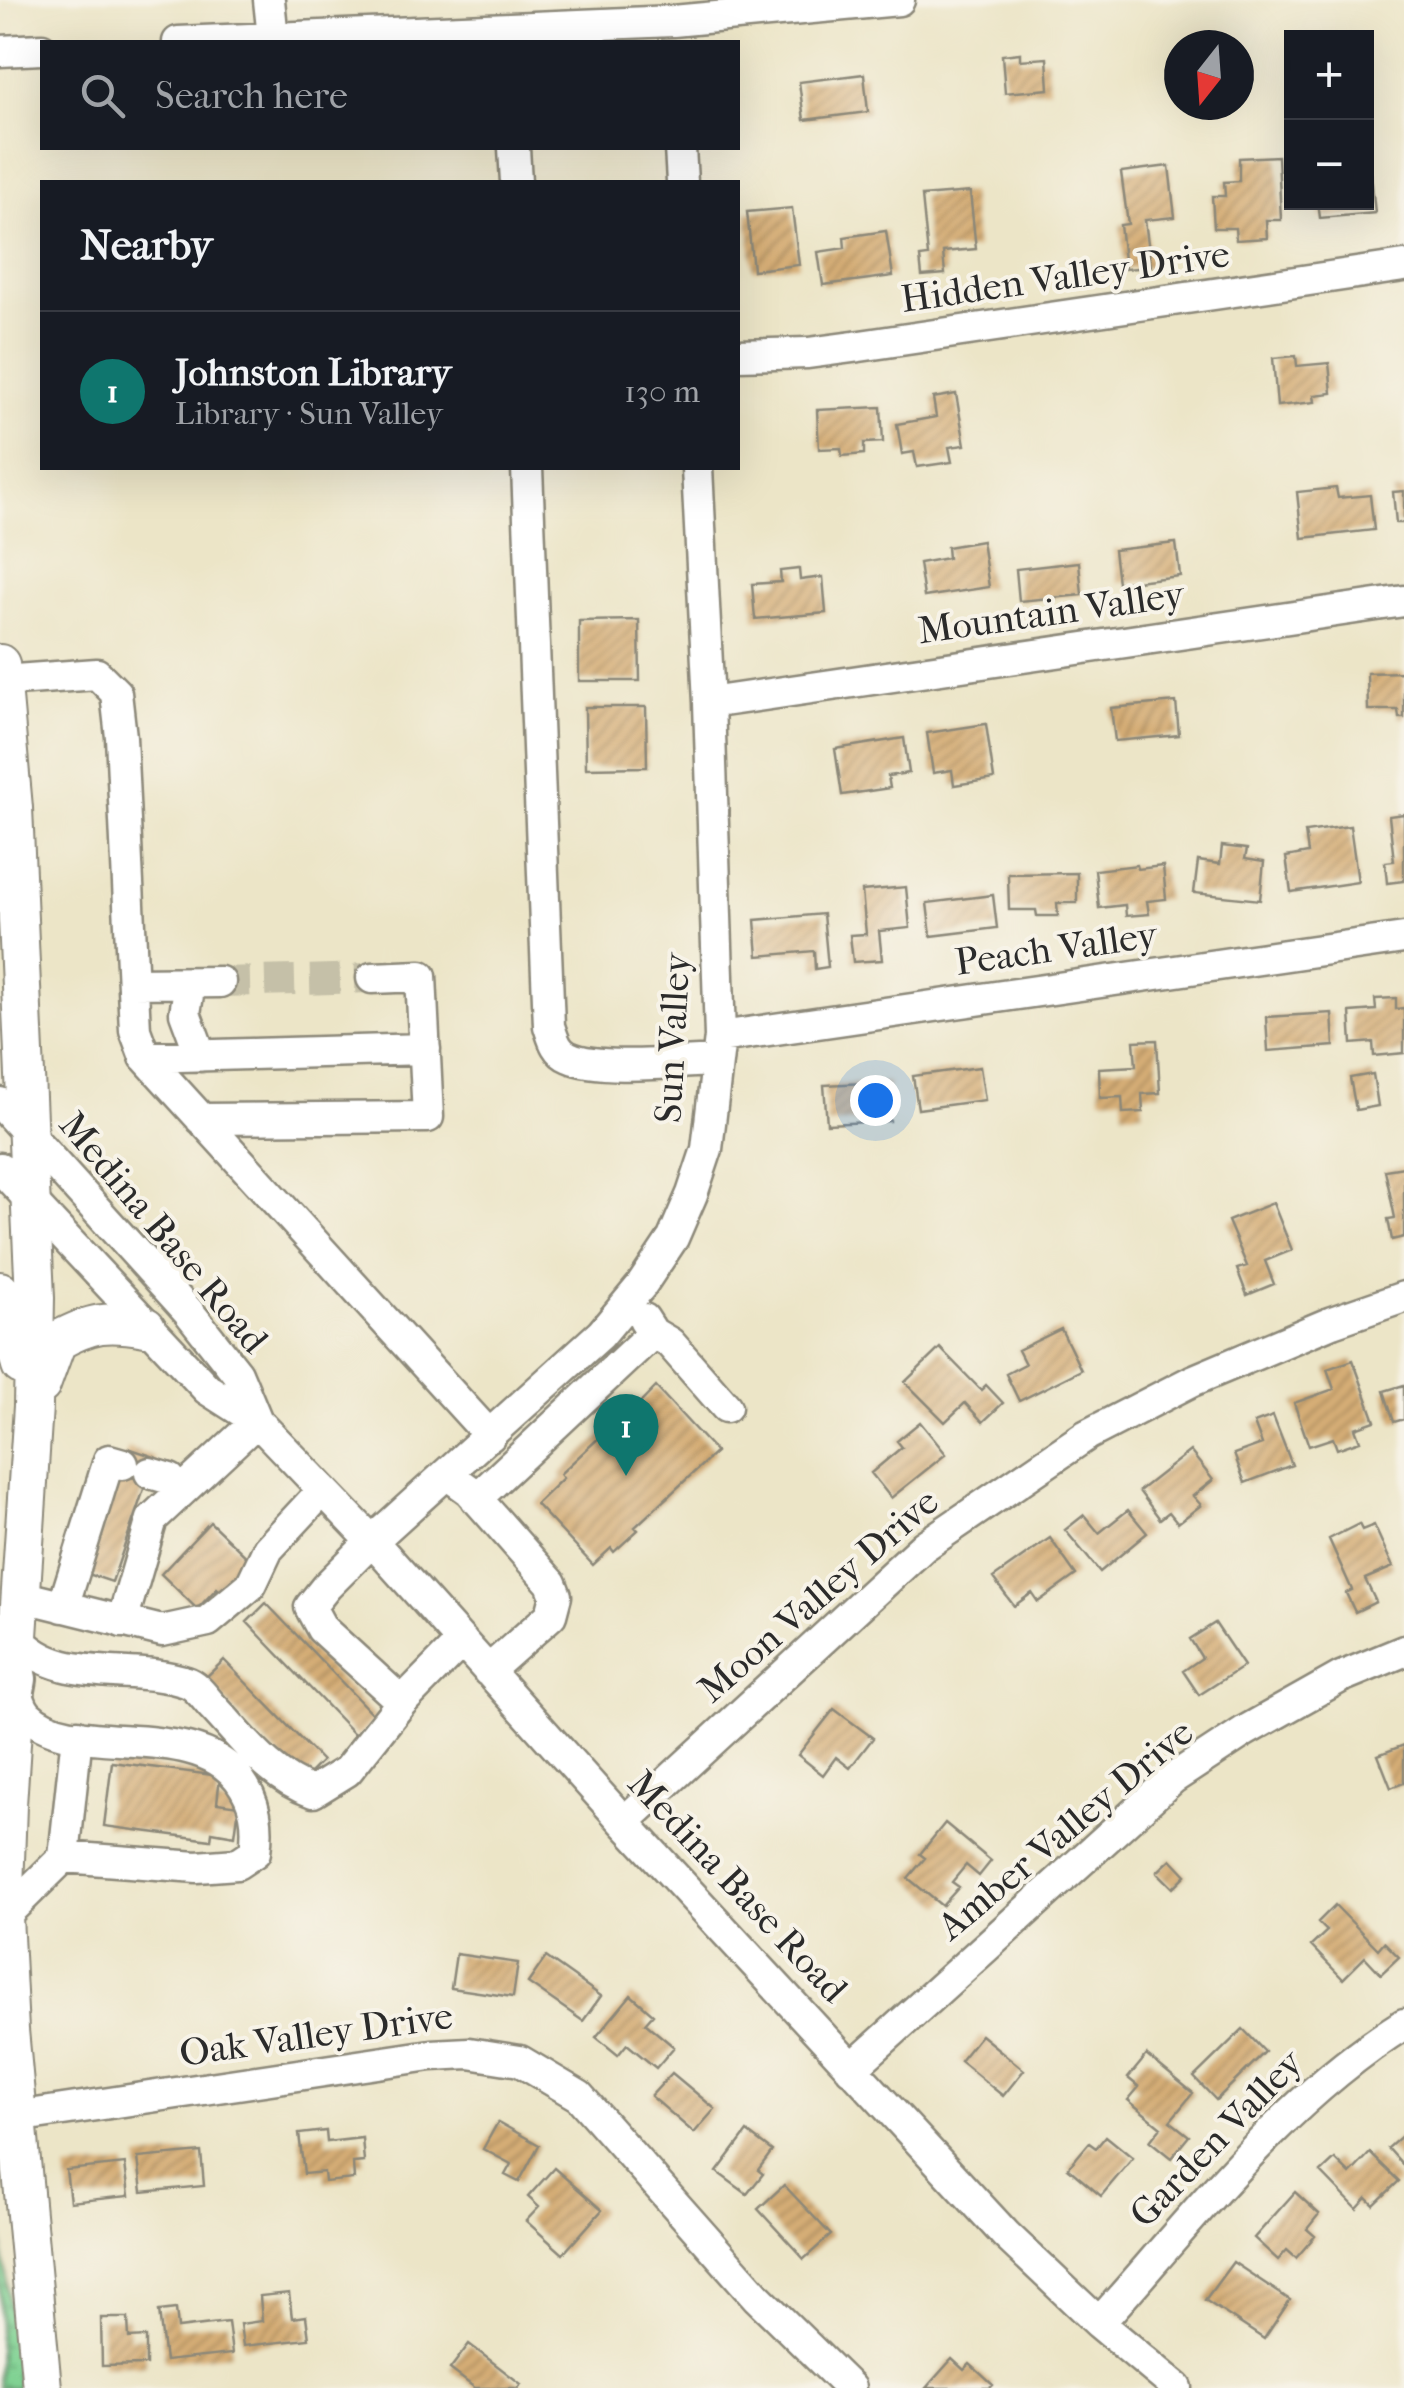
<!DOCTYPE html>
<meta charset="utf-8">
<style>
body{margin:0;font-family:"IM FELL French Canon",serif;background:#242831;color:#f1f3f6}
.controls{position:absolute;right:30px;top:30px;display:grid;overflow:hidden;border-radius:0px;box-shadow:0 10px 40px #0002}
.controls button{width:90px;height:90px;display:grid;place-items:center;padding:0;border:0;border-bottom:2px solid #363941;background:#171b24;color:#f1f3f6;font:50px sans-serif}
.compass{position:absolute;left:1164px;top:30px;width:90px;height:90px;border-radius:50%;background:#171b24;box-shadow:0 10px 40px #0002;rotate:197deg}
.you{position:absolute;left:875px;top:1100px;width:35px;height:35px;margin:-25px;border:8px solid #fff;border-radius:50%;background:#1a73e8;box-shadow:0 0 0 15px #1a73e833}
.badge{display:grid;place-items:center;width:65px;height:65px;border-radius:50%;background:#0f766e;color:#fff;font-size:32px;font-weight:700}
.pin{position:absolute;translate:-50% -82px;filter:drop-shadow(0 2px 5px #0008)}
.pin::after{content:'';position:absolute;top:52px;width:35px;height:30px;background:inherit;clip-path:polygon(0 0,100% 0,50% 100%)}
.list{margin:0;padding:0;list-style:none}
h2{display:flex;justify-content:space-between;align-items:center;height:130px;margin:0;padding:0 40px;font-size:42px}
h2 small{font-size:32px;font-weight:400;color:#9ea1a6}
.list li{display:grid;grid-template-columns:65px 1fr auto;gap:30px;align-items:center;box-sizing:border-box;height:160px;padding:0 40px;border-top:2px solid #363941}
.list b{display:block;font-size:38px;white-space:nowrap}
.list p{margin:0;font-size:32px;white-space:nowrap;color:#9ea1a6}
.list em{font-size:32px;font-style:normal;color:#9ea1a6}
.icon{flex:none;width:55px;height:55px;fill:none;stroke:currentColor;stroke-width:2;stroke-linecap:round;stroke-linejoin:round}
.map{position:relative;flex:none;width:1404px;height:2388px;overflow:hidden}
.search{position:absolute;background:#171b24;box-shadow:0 10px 40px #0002;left:40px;top:40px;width:700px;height:110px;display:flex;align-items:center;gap:25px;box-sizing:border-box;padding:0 35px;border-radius:0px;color:#9ea1a6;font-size:38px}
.panel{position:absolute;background:#171b24;box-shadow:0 10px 40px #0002;left:40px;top:180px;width:700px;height:290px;border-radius:0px}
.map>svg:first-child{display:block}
.grass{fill:url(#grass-dots);stroke:#567e5f;stroke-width:2.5}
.building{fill:url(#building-hatch)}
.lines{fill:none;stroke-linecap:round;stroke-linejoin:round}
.minor-tunnel{stroke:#c5c0a8;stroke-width:30;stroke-dasharray:30 15;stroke-linecap:butt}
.minor-casing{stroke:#8c8879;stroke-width:35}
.major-casing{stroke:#8c8879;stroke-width:42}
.highway-casing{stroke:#8c8879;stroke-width:48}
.minor{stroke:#fff;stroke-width:30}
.major{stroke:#fff;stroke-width:38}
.highway{stroke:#fff;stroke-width:42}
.labels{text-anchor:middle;stroke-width:8;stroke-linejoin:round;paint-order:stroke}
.street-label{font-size:38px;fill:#2b2b2b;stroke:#f7f3e8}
</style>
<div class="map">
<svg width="1404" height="2388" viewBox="0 0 1404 2388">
<defs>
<pattern id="grass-dots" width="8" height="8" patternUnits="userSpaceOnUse" patternTransform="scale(2.5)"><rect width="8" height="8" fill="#80d293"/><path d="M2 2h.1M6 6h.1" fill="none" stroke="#6fb47f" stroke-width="1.8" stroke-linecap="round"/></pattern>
<pattern id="building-hatch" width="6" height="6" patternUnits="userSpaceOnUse" patternTransform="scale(2.5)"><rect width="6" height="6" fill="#d5ad76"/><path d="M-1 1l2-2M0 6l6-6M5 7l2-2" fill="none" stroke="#ad8d61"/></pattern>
</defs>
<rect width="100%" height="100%" fill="#f7f3e8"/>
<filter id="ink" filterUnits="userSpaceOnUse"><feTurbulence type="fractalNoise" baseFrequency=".01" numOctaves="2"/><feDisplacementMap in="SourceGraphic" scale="20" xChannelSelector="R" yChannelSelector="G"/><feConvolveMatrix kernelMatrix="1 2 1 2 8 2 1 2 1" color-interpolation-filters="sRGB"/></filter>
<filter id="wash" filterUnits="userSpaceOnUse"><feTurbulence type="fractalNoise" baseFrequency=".0048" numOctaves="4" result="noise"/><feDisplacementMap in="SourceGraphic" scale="40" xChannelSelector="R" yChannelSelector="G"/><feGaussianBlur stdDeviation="2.25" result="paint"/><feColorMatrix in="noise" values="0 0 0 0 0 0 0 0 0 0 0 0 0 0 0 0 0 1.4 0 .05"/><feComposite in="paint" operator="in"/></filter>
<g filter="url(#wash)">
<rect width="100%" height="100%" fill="#ece5c7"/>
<!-- grass -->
<path class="grass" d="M0 2219 19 2388H0Z"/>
<g id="blocks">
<!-- building -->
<path class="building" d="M1020 53V60L1047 58 1049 89 1005 93 1002 55Z
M864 74 868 112 804 120 799 82Z
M1366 154H1369L1375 213 1320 218 1318 202H1366Z
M1278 156 1281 220H1266L1267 238 1236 240 1235 228H1214L1212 196H1225L1224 182 1239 181V158Z
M1169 166 1175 217 1145 220 1151 267 1125 269 1120 225 1128 224 1121 172Z
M970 192 976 249 943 252 945 274 922 276 920 257 928 256 922 196Z
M792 208 799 265 753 270 747 212Z
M886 231 893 276 823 285 818 252 845 248 844 237Z
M1296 356 1297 366 1329 363 1332 393 1314 395 1315 402 1277 406 1273 358Z
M956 394 965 445 949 447 952 462 917 467 914 452 902 454 897 424 936 417 933 398Z
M881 407 883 442 864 443V454L842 456 841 448 819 449 817 410Z
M1336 488 1338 498 1370 495 1374 530 1302 538 1297 492Z
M1404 491V523H1396L1393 492Z
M982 541 989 587 924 597 919 563 948 558 947 547Z
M1176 543 1180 576 1118 583 1114 550Z
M1079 562 1082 595 1019 601 1016 569Z
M799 569 800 580 823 577 826 613 755 619 752 584 781 582 780 571Z
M639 620 640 681H579V621Z
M1404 672V718H1399L1398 710H1368L1367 673Z
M1176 702 1179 735 1115 741 1111 708Z
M585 707H646L647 767 586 768Z
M986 724 994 779 954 785 952 770 933 773 927 733Z
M904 738 909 773 888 776 890 788 842 795 835 749Z
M1404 814V881L1387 883 1385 862 1394 861 1389 816Z
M1350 826 1358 882 1291 892 1286 857 1308 853 1305 832Z
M1222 846 1247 849 1245 859 1264 862 1260 900 1194 893 1198 861 1220 864Z
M1137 865 1138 869 1163 866 1166 899 1147 901 1149 914 1126 916 1125 905 1099 908 1095 870Z
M1077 873V903H1057L1058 916H1037L1036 910H1009L1008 874Z
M906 887 910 928 879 931 882 960 853 962 850 935 866 934 862 891Z
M993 895 997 928 931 936 927 903Z
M823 914 828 967 815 969 814 951 758 956 755 920Z
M1396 998V1009L1404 1008V1053L1374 1056 1373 1042 1352 1044 1350 1012 1376 1010 1375 999Z
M1332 1013 1334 1046 1268 1051 1266 1017Z
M1157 1040 1160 1093 1142 1094 1143 1112 1123 1113 1122 1097 1100 1098 1099 1068 1136 1066 1134 1041Z
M980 1067 985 1100 918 1109 913 1076Z
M1373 1074 1378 1106 1356 1110 1350 1078Z
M888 1082 890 1121 827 1124 824 1085Z
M1404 1167V1237L1392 1240 1388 1219 1395 1218 1385 1170Z
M1273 1203 1292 1250 1265 1261 1274 1284 1247 1295 1237 1269 1247 1266 1228 1221Z
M1061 1329 1081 1370 1019 1401 1006 1374 1025 1364 1018 1350Z
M940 1348 981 1390 986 1385 1003 1403 983 1422 965 1403 945 1422 905 1382Z
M1353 1360 1375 1421 1355 1428 1360 1441 1337 1449 1333 1438 1309 1446 1294 1403 1334 1389 1327 1369Z
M1404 1385V1419L1394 1422 1384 1391Z
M656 1387 716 1452 635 1527 638 1530 614 1552 611 1548 593 1565 536 1504 563 1478 560 1474 603 1434 607 1437Z
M1273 1416 1292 1465 1245 1483 1234 1454 1262 1444 1254 1423Z
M920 1422 946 1454 891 1498 871 1473 902 1447 897 1441Z
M128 1448 155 1457 112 1582 85 1573Z
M1190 1451 1213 1480 1193 1496 1201 1505 1178 1523 1169 1512 1160 1519 1139 1491Z
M1128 1510 1147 1533 1100 1572 1065 1530 1084 1515 1099 1533Z
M210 1522 254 1564 224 1595 217 1588 197 1609 161 1574Z
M1359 1524 1362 1530 1374 1525 1393 1567 1365 1579 1376 1602 1355 1612 1346 1593 1352 1590 1329 1539Z
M1050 1538 1076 1575 1038 1602 1032 1593 1014 1606 993 1578Z
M266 1603 376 1718 357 1737 247 1622Z
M1215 1623 1244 1666 1199 1695 1183 1671 1202 1658 1190 1639Z
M224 1660 322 1761 303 1780 204 1679Z
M834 1709 873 1738 850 1768 836 1757 823 1775 798 1755Z
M1404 1745V1783L1391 1788 1378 1755Z
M112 1762 220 1776 217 1803 239 1806 235 1836 212 1832 211 1840 104 1826Z
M945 1823 991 1861 979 1876 966 1865 952 1882 959 1887 942 1906 908 1878 925 1858 920 1854Z
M1171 1859 1186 1875 1173 1888 1157 1872Z
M1335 1905 1378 1949 1384 1942 1399 1957 1381 1974 1365 1957 1343 1979 1311 1946 1327 1931 1318 1922Z
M456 1954 518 1963 513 1997 451 1988Z
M546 1957 601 1996 583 2021 528 1983Z
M631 1995 653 2014 645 2023 674 2047 656 2068 627 2044 618 2055 596 2037Z
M1243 2029 1265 2052 1216 2100 1194 2077Z
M981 2035 1024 2070 1003 2096 960 2061Z
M1147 2055 1193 2093 1170 2121 1189 2136 1171 2158 1150 2141 1161 2127 1128 2100 1139 2087 1128 2078Z
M672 2073 715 2109 694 2133 651 2096Z
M498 2122 539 2145 519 2182 505 2175 511 2164 483 2149Z
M326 2131 327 2142 362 2138 364 2162 353 2163 354 2179 325 2182 324 2172 304 2174 299 2134Z
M747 2132 772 2151 758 2170 763 2174 747 2194 717 2172Z
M1404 2134V2166L1388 2148Z
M1106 2136 1133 2158 1101 2196 1068 2168 1089 2143 1096 2148Z
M201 2152 204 2186 142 2192 138 2158Z
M1370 2153 1399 2181 1374 2205 1367 2198 1357 2209 1321 2172 1335 2159 1350 2174Z
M125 2164 129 2196 70 2202 66 2170Z
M554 2168 602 2210 563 2254 526 2221 539 2207 528 2197Z
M784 2185 831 2235 804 2259 758 2209Z
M1295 2192 1319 2214 1307 2229 1315 2236 1296 2258 1287 2250 1278 2260 1254 2238Z
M1233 2262 1290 2300 1264 2339 1205 2300Z
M289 2293 292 2318 306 2316 309 2339 243 2346 240 2324 262 2321 260 2296Z
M176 2309 178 2328 228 2322 232 2354 165 2361 159 2311Z
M101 2318H128L129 2338 146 2337V2365L102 2366Z
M469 2344 521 2384 518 2388H475L450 2369Z
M952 2359 964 2370 970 2364 993 2385 990 2388H926Z"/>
</g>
</g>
<g filter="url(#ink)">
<use href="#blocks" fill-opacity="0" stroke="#8c8879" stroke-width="2.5"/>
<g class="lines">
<!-- minor-tunnel -->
<path class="minor-tunnel" d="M220 982 372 978"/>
<defs>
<path id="minor" d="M269 0 273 38
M178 42 673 21 899 0
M0 51 42 49
M514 148 516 182
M680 148 682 182
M738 355 808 353 853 347 1404 266
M527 468 549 1026C553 1038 556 1052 569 1057 599 1071 681 1062 717 1061
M2 681 97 674 116 693 121 737 135 1030 145 1057 490 1436
M709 703 1404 601
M133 983 220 982
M190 983 185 1013 201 1056
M720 1037 1404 938
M145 1057 425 1049
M0 1103 188 1311 237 1373 257 1421
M201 1119 428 1117 421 976 372 978
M0 1168 207 1389 257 1421 372 1541 624 1822 1006 2235 1099 2323 1177 2388
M644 1319 653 1333 670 1343 726 1407
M150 1473 170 1479 179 1493
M447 1474 469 1490 551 1583 556 1596 551 1615 488 1671
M476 1499 653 1333
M21 1596 162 1631 208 1621 251 1585 268 1549 323 1490
M63 1607 109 1460 123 1464
M122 1622 152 1519 257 1421
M18 1638C57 1686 133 1663 186 1682 197 1685 206 1700 214 1708 244 1740 271 1778 313 1792L347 1771 402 1702 462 1641
M16 1685C18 1695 20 1706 27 1714 72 1761 192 1717 239 1779 256 1802 259 1824 255 1852L237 1864 197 1867 64 1857
M402 1702 322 1629 310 1607 326 1587 372 1541 601 1334 641 1286 673 1238 692 1194 707 1149 720 1037 709 703 697 468
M624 1822 924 1546 1087 1435 1192 1381 1332 1322 1404 1297
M3 1917 64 1857 77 1735
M851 2069 1172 1779 1245 1731 1341 1677 1404 1651
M16 2117 431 2055 469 2053 520 2061 579 2096 757 2297 850 2388
M1099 2323C1193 2218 1284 2099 1404 2024"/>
<path id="major" d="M0 664 13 808 35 1298 33 1406 7 1805 3 1917 9 2030 42 2388
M0 1291 21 1365
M41 1385 57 1341C92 1322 107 1320 146 1327"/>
<path id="highway" d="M0 1762 15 1679"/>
</defs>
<!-- minor casing -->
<use href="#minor" class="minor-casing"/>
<!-- major casing -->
<use href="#major" class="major-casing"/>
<!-- highway casing -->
<use href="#highway" class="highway-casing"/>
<!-- minor -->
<use href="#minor" class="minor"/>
<!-- major -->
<use href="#major" class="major"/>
<!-- highway -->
<use href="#highway" class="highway"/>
</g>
</g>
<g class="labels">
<!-- street labels -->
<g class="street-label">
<text transform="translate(1065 276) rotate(-8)" y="13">Hidden Valley Drive</text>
<text transform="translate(1051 612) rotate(-8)" y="13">Mountain Valley</text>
<text transform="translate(1056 948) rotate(-8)" y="13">Peach Valley</text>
<text transform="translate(672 1038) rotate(-87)" y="13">Sun Valley</text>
<text transform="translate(164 1232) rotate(50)" y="13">Medina Base Road</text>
<text transform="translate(818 1595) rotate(-41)" y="13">Moon Valley Drive</text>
<text transform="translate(1065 1829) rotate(-40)" y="13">Amber Valley Drive</text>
<text transform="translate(738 1886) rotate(47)" y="13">Medina Base Road</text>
<text transform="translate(316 2034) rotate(-8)" y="13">Oak Valley Drive</text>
<text transform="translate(1216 2138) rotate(-46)" y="13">Garden Valley</text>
</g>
</g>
</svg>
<div class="controls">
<button>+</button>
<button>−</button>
</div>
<svg class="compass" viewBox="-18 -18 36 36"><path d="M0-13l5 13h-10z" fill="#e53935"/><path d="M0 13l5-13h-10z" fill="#9ea1a6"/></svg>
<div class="you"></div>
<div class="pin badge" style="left:626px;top:1476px">1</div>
<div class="search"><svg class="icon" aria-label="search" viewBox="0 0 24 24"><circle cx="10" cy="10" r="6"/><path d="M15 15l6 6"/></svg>Search here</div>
<section class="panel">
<h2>Nearby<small></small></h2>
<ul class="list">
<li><span class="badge">1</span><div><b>Johnston Library</b><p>Library · Sun Valley</p></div><em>130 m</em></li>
</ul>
</section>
</div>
